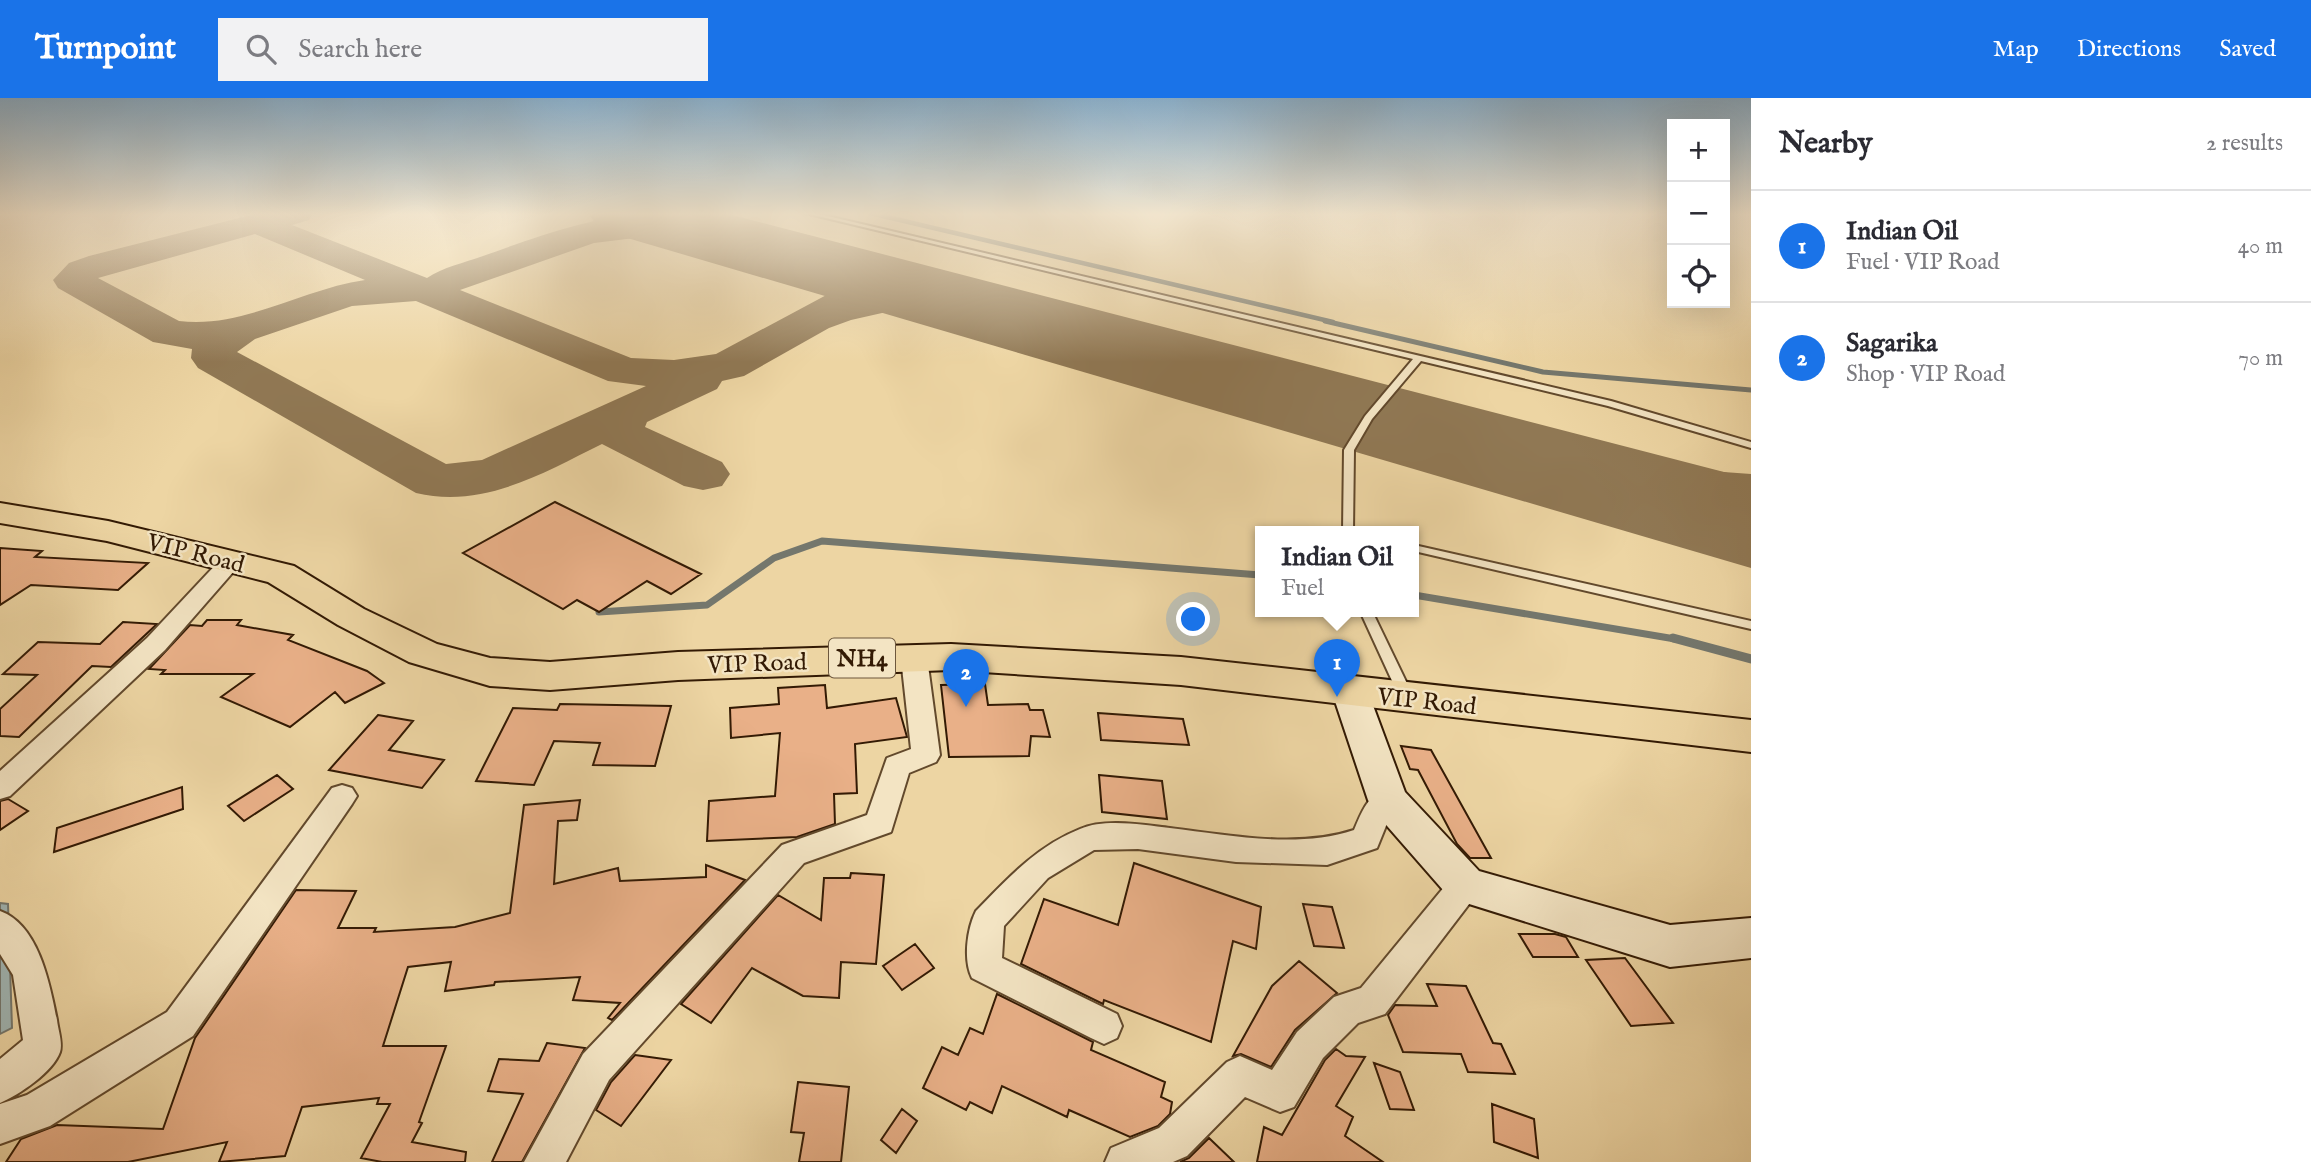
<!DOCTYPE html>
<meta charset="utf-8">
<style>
body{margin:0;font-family:"IM FELL English",serif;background:#f2f2f3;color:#2b2b33}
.controls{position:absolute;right:21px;top:21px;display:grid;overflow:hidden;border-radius:0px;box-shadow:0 7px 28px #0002}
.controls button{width:63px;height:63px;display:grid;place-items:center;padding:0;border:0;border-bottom:2px solid #e1e1e2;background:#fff;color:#2b2b33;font:35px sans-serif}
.you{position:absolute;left:1194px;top:522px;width:24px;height:24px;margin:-18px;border:5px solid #fff;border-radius:50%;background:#1a73e8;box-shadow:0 0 0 10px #1a73e833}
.badge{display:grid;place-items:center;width:46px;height:46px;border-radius:50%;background:#1a73e8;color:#fff;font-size:23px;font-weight:700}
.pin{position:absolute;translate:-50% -58px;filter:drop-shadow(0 2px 4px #0008)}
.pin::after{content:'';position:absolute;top:37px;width:24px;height:21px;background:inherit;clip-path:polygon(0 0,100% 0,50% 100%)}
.popup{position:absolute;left:1255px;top:428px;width:164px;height:91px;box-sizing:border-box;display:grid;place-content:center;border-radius:0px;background:#fff;filter:drop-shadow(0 2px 5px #0005);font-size:23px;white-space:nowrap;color:#7c7c81}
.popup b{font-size:26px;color:#2b2b33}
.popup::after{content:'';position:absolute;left:50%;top:100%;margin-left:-14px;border:14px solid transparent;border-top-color:#fff}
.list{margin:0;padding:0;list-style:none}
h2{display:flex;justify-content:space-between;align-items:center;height:91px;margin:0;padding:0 28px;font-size:30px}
h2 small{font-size:23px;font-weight:400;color:#7c7c81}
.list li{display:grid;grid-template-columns:46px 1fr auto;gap:21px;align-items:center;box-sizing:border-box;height:112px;padding:0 28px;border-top:2px solid #e1e1e2}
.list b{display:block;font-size:26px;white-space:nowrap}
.list p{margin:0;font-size:23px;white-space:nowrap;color:#7c7c81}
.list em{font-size:23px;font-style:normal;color:#7c7c81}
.icon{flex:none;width:38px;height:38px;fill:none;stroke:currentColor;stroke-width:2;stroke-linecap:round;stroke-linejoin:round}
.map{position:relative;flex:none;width:1751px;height:1064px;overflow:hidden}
header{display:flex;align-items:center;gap:42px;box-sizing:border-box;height:98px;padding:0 35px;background:#1a73e8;color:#fff}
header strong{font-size:33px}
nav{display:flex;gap:38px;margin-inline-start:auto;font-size:24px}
.search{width:490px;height:63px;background:#f2f2f3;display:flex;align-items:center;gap:18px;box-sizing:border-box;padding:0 24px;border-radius:0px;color:#7c7c81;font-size:26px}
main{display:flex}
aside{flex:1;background:#fff}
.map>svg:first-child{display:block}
.water{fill:#a0b5b3;stroke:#74776d;stroke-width:2}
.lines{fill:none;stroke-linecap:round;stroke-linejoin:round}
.stream-far3{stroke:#74776d;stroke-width:4.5}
.stream-far2{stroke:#74776d;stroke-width:5}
.stream-far1{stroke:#74776d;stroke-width:7}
.stream{stroke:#74776d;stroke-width:9}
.taxiway{fill:#907854;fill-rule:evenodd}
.runway{fill:#907854;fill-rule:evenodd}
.building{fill:#e9b088;stroke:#331a04;stroke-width:2}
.lane-casing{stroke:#62492c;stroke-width:4}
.street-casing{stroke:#62492c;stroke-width:4}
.secondary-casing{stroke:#331a04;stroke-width:4}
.highway-casing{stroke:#331a04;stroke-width:4}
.lane{fill:#f3e4c3;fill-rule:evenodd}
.street{fill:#f3e4c3;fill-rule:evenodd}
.secondary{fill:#f3e4c3;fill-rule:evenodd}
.highway{fill:#edd5a3;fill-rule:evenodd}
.labels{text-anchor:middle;stroke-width:5;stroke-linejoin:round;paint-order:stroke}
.shield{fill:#f3e4c3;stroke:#6d573d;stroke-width:2}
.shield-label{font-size:23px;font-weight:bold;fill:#331a04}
.street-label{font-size:24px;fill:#331a04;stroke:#f3e4c3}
</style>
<header>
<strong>Turnpoint</strong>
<div class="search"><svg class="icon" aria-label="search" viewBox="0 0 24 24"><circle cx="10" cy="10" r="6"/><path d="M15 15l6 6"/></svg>Search here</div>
<nav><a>Map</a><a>Directions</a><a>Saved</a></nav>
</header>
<main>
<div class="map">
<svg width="1751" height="1064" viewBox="0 0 1751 1064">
<rect width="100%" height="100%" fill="#edd5a3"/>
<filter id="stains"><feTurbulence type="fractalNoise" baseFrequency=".00286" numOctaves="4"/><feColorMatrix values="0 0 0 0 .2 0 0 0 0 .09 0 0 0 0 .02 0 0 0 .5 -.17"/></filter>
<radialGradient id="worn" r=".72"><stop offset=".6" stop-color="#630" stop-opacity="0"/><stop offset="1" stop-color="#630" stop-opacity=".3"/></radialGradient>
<!-- water -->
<path class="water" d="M0 805 8 806 12 930 0 936Z"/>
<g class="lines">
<!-- stream-far3 -->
<path class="stream-far3" d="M870 115 1333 224"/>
<!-- stream-far2 -->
<path class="stream-far2" d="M1325 223 1543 274 1751 292"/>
<!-- stream-far1 -->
<path class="stream-far1" d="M1414 497 1681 542
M599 514 707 507 774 460 822 443 1260 477"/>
<!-- stream -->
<path class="stream" d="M1673 540 1751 561"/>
<!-- taxiway -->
<path class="taxiway" d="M259 115H313L309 122 292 127 427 180C443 169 464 165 483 158 540 138 623 105 684 120L689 127 684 134 594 145 460 192 631 260 674 262 716 256 832 194 839 187 833 177 839 169C856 165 880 170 877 192L928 189 958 193 964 202 958 211 944 214 882 215 851 222 829 230 744 278 722 283 717 291 647 324 645 329 722 364 730 376 722 388 703 392 684 388 602 346C543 375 484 411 416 395L198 270 191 260 192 251 153 244 58 190 53 182 69 165 89 158ZM255 136 365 182C302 191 243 231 179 223L98 180ZM416 203 608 283 646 288 482 362 446 366 237 254 255 241 352 208Z
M1566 359 1614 366 1751 376V410L1614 400 1547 387 1539 375 1547 363Z"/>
<!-- runway -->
<path class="runway" d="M588 115H724L1751 381V470L600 132Z"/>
</g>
<!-- building -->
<path class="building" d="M555 404 654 453 701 476 671 496 647 483 599 514 577 502 563 511 463 455Z
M0 450 42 453 35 459 148 465 118 492 31 487 0 507Z
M207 522H241L237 527 293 537 288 542 367 573 384 585 345 605 335 594 290 629 221 599 253 576H161L165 572 149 571 190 527 202 528Z
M123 524 157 526 111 569 92 568 19 639 0 638V611L37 577 3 576 38 544 100 546Z
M985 586 988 607 1028 606 1030 612H1043L1050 639 1031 638 1029 658 949 659 941 587Z
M825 587 827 610 896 600 907 639 855 646 857 695 834 696 835 726 797 739 707 743 709 703 775 698 780 635 731 640 730 610 779 606 778 590Z
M560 606 671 608 655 668 593 667 600 645 554 643 534 687 476 683 513 610 557 612Z
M1098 615 1183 621 1189 647 1101 642Z
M378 617 413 623 389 652 444 662 422 690 329 672Z
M1401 648 1431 652 1491 760H1470L1457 746 1418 672 1410 671Z
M277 677 293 691 244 723 228 708Z
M1099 677 1162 683 1167 721 1102 714Z
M182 689 183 711 54 754 57 730Z
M8 701 28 713 0 732V703Z
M580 702 577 722 558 723 554 786 618 770 620 783 706 779V767L745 782 612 922 608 920 620 905 573 902 580 879 495 884 494 887 445 893 451 864 408 869 383 948H446L419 1024 422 1025 412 1044 466 1054 465 1064H382L361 1060 390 1006H377L379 1000 302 1009 285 1058 219 1064 227 1044 128 1064H6L21 1041 57 1027 163 1031 195 940 296 792 356 793 338 830H376L374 834 455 829 510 815 524 707Z
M1134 765 1261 809 1256 851 1233 843 1211 944 1104 902 1103 906 1021 866 1044 801 1118 827Z
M851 775 884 777 876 866 841 864 839 900 803 898 752 870 711 925 681 906 778 797 821 822 824 780H850Z
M1303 806 1332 809 1344 850 1314 848Z
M1519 836H1555L1566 839 1578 859H1533Z
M915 846 934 870 902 892 883 868Z
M1625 860 1673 925 1631 928 1586 862Z
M1299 863 1337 895 1295 932 1271 969 1241 956 1233 958 1272 888Z
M1427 886 1466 888 1493 945 1501 946 1515 976 1468 974 1461 956 1403 954 1388 917 1395 907 1437 908Z
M997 896 1093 944 1091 952 1165 984 1161 999 1172 1004 1170 1016 1158 1028 1130 1039 1069 1012 1067 1019 1002 988 992 1015 970 1004 966 1012 923 990 942 949 958 957 970 930 983 936Z
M547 945 585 950 522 1064H492L523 996 488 993 499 961 539 963Z
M1336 951 1346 958 1365 959 1336 1008 1353 1019 1345 1038 1383 1064H1257L1264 1029 1282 1037 1325 962Z
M635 957 671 962 621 1028 596 1012 611 984Z
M1374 965 1400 974 1414 1012 1390 1011Z
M798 984 849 989 841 1064H799L804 1035 791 1034Z
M1492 1006 1534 1021 1538 1060 1494 1044Z
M902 1011 917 1023 896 1055 881 1042Z
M1209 1040 1234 1064H1180L1189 1060Z"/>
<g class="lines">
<defs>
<path id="lane" d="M805 115H815L1611 303 1751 344V350L1608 308 1421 263 1372 321 1354 352 1353 433H1343L1344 352 1365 318 1413 261Z
M1414 447 1751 523V531L1414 453Z
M1360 513H1372L1413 598 1411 601H1401L1399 598Z"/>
<path id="street" d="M230 458 241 465 165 552 10 698 0 701V673L147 540 222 460Z
M914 552 923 554 927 560 940 657 936 664 909 675 891 734 804 765 609 982 566 1064H524L583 956 782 747 867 717 887 660 911 651 901 560 905 554Z
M342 687 352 690 357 698 352 706 193 938 50 1028 0 1046V1006L27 997 167 914 332 690Z
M1388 690 1399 694 1403 702 1390 718 1377 750 1327 767 1236 764 1138 751 1094 752 1048 780 1004 828 1002 860 1117 916 1122 928 1117 940 1104 946 1091 940 972 880C963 862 967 831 976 813 1008 780 1037 748 1080 731 1105 720 1143 727 1170 730 1229 737 1297 751 1354 732 1362 714 1367 697 1388 690Z
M1465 773 1476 777 1481 787 1476 797 1385 916 1358 925 1323 960 1294 1009 1280 1014 1245 999 1187 1058 1173 1064H1105L1111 1050 1159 1030 1227 964 1240 958 1272 972 1297 934 1334 899 1361 890 1454 777Z
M0 813C39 827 50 887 57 922 58 932 63 945 60 954 53 974 19 997 0 1005V961L23 942 13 877 0 856Z"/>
<path id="secondary" d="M1350 582 1363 585 1368 594 1405 694 1479 773 1670 827 1751 820V860L1670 869 1450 800 1374 713 1368 702 1332 594 1337 585Z"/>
<path id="highway" d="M0 405 108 423 294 468 364 511 437 546 490 560 550 564 678 554 951 546 1181 559 1751 622V654L1181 587 951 572 678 582 550 592 490 588 409 564 338 527 268 484 107 443 0 425Z"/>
</defs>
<!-- lane casing -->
<use href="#lane" class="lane-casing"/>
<!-- street casing -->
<use href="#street" class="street-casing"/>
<!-- secondary casing -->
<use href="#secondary" class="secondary-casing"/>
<!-- highway casing -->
<use href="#highway" class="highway-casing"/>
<!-- lane -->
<use href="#lane" class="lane"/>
<!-- street -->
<use href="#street" class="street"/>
<!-- secondary -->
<use href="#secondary" class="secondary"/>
<!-- highway -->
<use href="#highway" class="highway"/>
</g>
<!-- sky -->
<linearGradient id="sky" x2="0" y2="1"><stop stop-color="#8bb4d3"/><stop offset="0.44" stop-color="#f7ecd6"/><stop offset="1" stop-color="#f7ecd6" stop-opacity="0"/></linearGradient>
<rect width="1751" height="264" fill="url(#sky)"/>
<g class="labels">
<!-- shield labels -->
<rect class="shield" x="829" y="540.5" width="66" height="39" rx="5"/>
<g class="shield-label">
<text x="862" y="568">NH4</text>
</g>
<!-- street labels -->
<g class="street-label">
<text transform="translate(196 455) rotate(14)" y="8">VIP Road</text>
<text transform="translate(757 565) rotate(-2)" y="8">VIP Road</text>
<text transform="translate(1427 603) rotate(6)" y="8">VIP Road</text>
</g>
</g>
<rect width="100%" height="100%" filter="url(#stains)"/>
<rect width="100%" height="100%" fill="url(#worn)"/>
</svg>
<div class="controls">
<button>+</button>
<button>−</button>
<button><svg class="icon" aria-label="locate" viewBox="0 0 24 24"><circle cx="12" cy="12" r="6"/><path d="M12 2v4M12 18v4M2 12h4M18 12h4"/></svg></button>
</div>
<div class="you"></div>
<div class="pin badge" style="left:1337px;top:599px">1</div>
<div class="popup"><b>Indian Oil</b>Fuel</div>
<div class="pin badge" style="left:966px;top:609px">2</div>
</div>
<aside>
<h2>Nearby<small>2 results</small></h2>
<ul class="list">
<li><span class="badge">1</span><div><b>Indian Oil</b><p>Fuel · VIP Road</p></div><em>40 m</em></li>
<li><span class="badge">2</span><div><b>Sagarika</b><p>Shop · VIP Road</p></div><em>70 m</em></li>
</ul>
</aside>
</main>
